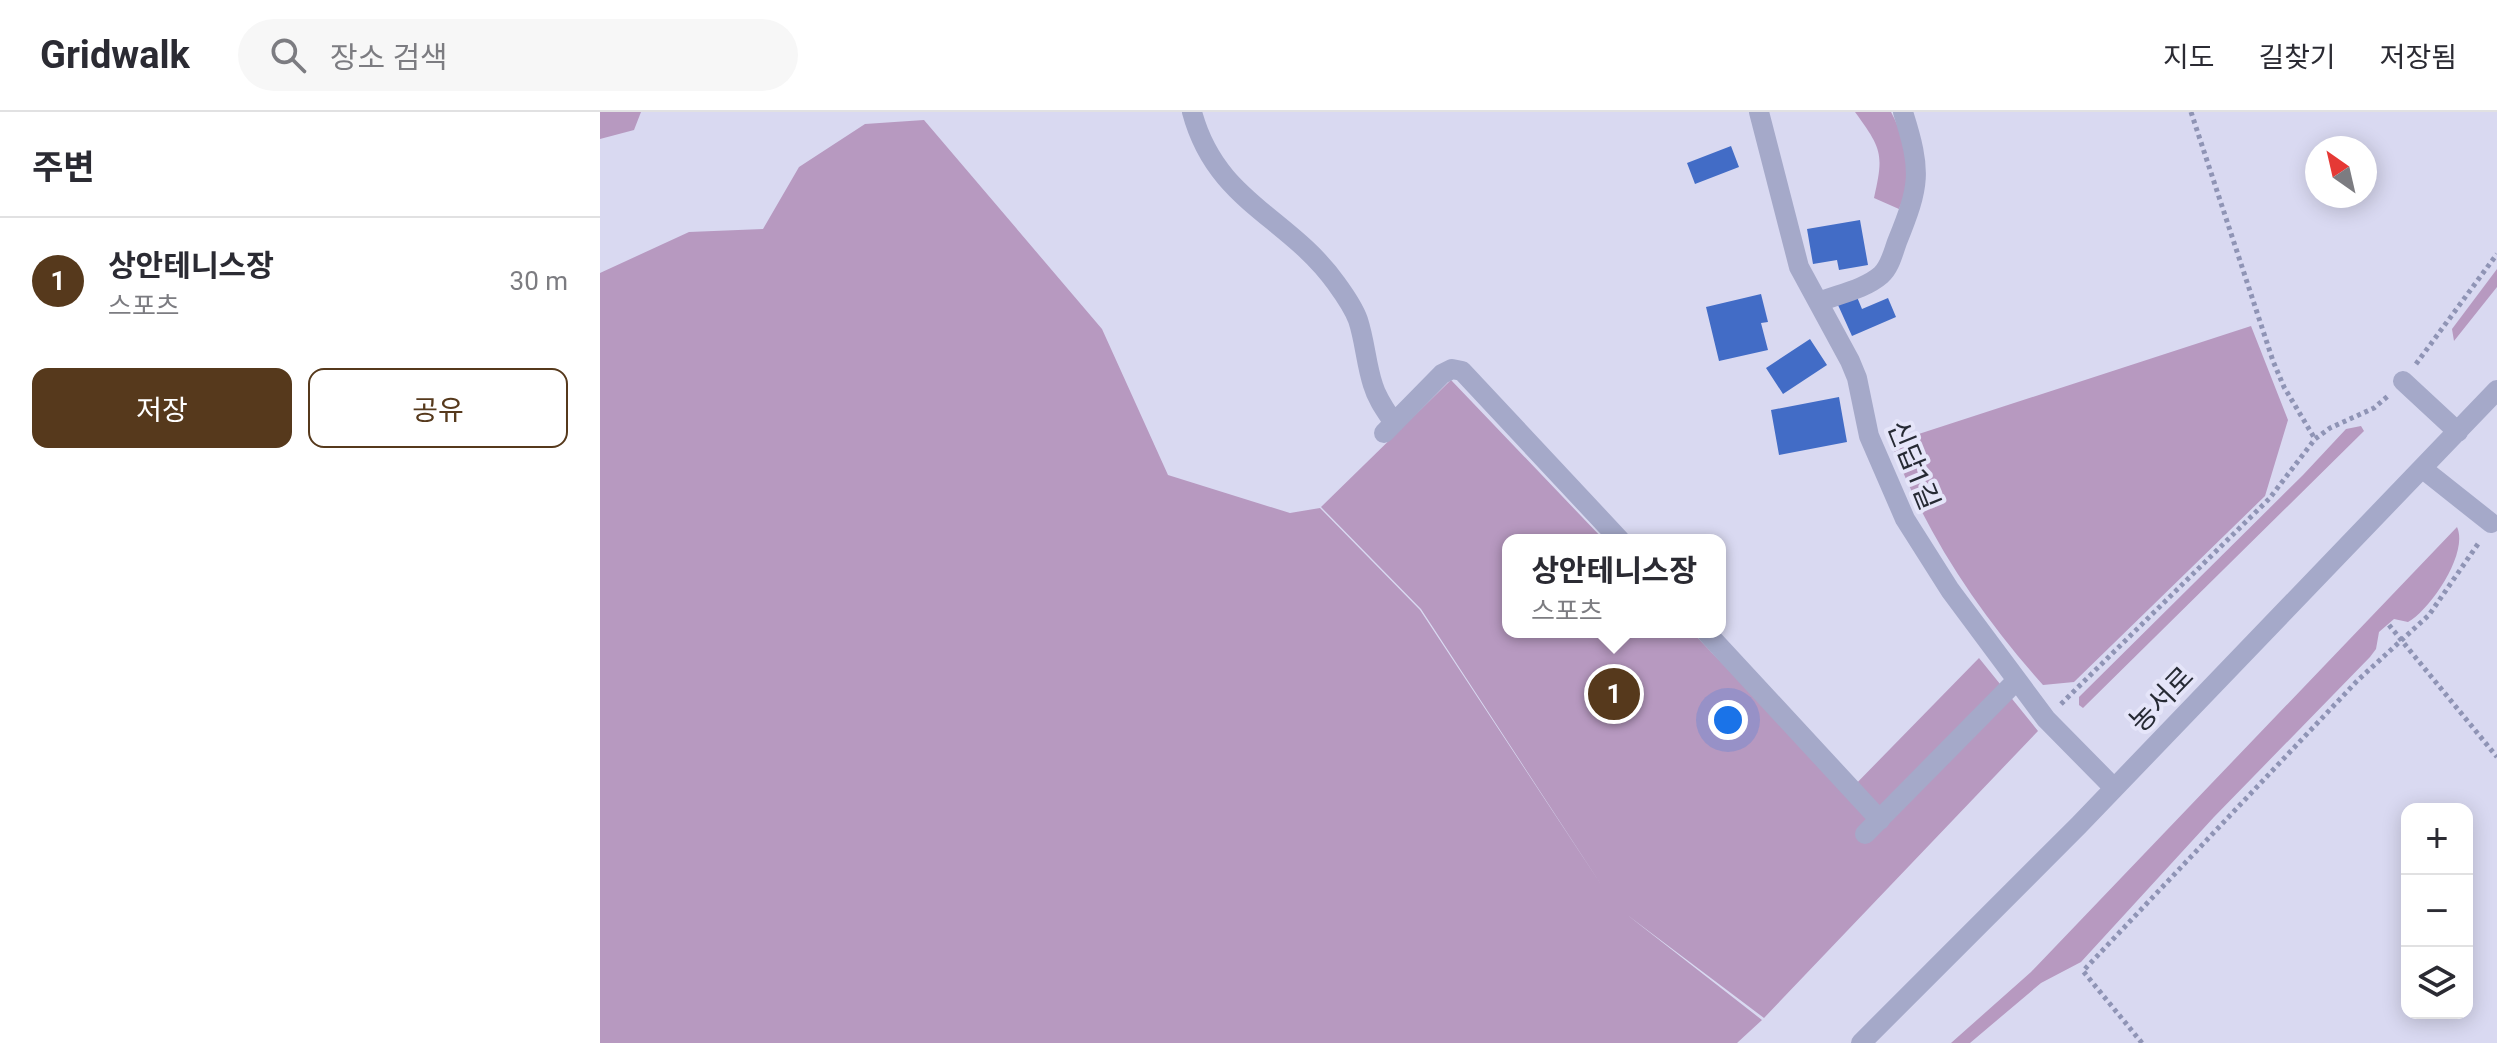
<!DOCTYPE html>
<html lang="ko">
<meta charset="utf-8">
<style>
body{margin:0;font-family:Roboto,"Noto Sans KR",sans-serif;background:#f7f7f7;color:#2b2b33}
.controls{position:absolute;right:24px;bottom:24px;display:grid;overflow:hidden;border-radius:16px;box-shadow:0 4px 20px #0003}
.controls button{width:72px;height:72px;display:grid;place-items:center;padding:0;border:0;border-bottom:2px solid #e1e1e2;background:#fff;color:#2b2b33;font:40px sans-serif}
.compass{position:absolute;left:1705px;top:24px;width:72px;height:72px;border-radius:50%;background:#fff;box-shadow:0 4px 20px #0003;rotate:326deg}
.you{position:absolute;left:1128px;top:608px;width:28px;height:28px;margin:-20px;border:6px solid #fff;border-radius:50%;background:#1a73e8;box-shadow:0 0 0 12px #1a73e833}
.badge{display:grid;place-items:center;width:52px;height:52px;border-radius:50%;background:#56391c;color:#fff;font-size:26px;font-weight:700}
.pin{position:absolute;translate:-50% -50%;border:4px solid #fff;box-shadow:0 2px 8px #0006}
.popup{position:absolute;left:902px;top:422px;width:224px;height:104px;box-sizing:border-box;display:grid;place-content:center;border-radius:16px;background:#fff;filter:drop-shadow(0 2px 6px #0005);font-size:26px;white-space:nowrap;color:#7c7c81}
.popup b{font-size:30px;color:#2b2b33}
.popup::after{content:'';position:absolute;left:50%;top:100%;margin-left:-16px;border:16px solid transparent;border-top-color:#fff}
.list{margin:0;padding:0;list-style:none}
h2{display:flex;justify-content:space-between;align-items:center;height:104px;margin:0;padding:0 32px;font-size:34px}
h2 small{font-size:26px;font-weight:400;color:#7c7c81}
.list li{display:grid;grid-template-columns:52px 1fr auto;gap:24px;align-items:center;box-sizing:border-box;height:128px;padding:0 32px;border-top:2px solid #e1e1e2}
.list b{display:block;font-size:30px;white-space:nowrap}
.list p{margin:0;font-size:26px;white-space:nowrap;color:#7c7c81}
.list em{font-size:26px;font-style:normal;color:#7c7c81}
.actions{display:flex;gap:16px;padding:24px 32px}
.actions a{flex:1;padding:18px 0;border:2px solid #56391c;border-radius:16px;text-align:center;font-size:28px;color:#56391c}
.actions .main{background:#56391c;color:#fff}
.icon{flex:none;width:44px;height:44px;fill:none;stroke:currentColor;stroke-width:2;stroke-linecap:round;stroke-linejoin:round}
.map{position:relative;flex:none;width:1897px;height:931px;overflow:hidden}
header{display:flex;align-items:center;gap:48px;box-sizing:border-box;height:112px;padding:0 40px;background:#fff;border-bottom:2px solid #e1e1e2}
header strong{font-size:38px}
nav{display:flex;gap:44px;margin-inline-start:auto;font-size:28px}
.search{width:560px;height:72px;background:#f7f7f7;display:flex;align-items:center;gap:20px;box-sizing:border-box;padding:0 28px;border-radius:44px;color:#7c7c81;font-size:30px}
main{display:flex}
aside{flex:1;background:#fff}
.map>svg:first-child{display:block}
.green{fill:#b799c0}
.building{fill:#426cc6}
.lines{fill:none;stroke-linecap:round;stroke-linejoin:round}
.path{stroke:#8f94b5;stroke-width:5;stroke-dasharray:4 4;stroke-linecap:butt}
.minor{stroke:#a5a9c9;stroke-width:20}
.labels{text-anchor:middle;stroke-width:8;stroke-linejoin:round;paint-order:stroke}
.street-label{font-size:28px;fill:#262a34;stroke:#e5e5f9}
</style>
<header>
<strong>Gridwalk</strong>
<div class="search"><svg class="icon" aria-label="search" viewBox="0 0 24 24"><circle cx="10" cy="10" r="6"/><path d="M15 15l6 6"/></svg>장소 검색</div>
<nav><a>지도</a><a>길찾기</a><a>저장됨</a></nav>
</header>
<main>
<aside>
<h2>주변<small></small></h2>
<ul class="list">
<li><span class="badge">1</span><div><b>상안테니스장</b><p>스포츠</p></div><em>30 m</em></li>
</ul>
<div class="actions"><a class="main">저장</a><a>공유</a></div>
</aside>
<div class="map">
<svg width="1897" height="931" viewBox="0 0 1897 931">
<rect width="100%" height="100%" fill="#d9d9f1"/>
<!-- green -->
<path class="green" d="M0 0H41L34 18 0 27Z
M1255 0H1291C1302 20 1310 48 1308 72 1308 80 1302 89 1299 97L1274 86C1284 42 1282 37 1255 0Z
M324 8 502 217 568 363 690 401 720 396 820 498 1002 774 821 497 721 395 851 268 1004 428H908V520H1092L1247 681 1379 546 1438 619 1164 906 1026 802 1162 908 1137 931H0V161L89 120 163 117 199 55 265 12Z
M1897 157V175L1854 229 1852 217Z
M1651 214 1688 308 1665 384 1474 570 1443 573C1378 500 1326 422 1291 331Z
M1761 314 1764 319 1483 596 1479 593V585L1703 363 1746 317Z
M1857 415C1869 441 1830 498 1808 510L1794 507 1779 520 1776 537 1770 545 1614 705 1481 850 1441 871 1370 931H1351L1431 860Z"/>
<!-- building -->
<path class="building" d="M1131 34 1139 55 1095 72 1087 51Z
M1260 108 1268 153 1239 158 1237 148 1213 152 1207 117Z
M1161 182 1168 210 1161 211 1168 238 1119 249 1106 195Z
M1257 185 1262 197 1288 186 1296 205 1252 224 1238 193Z
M1210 227 1227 253 1183 282 1166 256Z
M1239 285 1247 330 1179 343 1171 298Z"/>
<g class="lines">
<!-- path -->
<path class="path" d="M1591 0 1673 249 1684 275 1715 327
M1816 252 1897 142
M1789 513 1897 645
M1461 592 1669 387 1715 327 1730 316 1774 296 1788 284
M1542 931 1483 859 1758 568 1829 503 1880 429"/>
<!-- minor -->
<path class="minor" d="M592 0C616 90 688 104 736 171 744 182 753 194 758 208 765 229 766 252 773 273 777 287 786 299 794 311
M1159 0 1199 155 1250 249 1257 266 1269 324 1305 407 1350 478 1446 607 1514 676
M1219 190C1239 182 1265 177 1281 163 1290 155 1293 141 1297 130 1320 73 1322 60 1303 0
M1803 269 1858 320
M784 321 842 262 852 257 862 259 1020 428
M1823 357 1891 411
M1106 520 1280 708
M1265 722 1416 569
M1261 931 1479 713 1897 278"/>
</g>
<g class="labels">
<!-- street labels -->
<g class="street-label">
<text transform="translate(1314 353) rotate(68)" y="10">신답1길</text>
<text transform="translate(1561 587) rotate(-46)" y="10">농서로</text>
</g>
</g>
</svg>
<div class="controls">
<button>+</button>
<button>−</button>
<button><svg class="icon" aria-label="layers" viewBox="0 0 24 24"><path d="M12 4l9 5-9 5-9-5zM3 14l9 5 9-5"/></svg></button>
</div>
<svg class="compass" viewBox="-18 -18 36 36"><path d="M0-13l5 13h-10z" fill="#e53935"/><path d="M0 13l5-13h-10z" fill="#7c7c81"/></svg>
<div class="you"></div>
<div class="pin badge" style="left:1014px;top:582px">1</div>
<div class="popup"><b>상안테니스장</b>스포츠</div>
</div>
</main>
